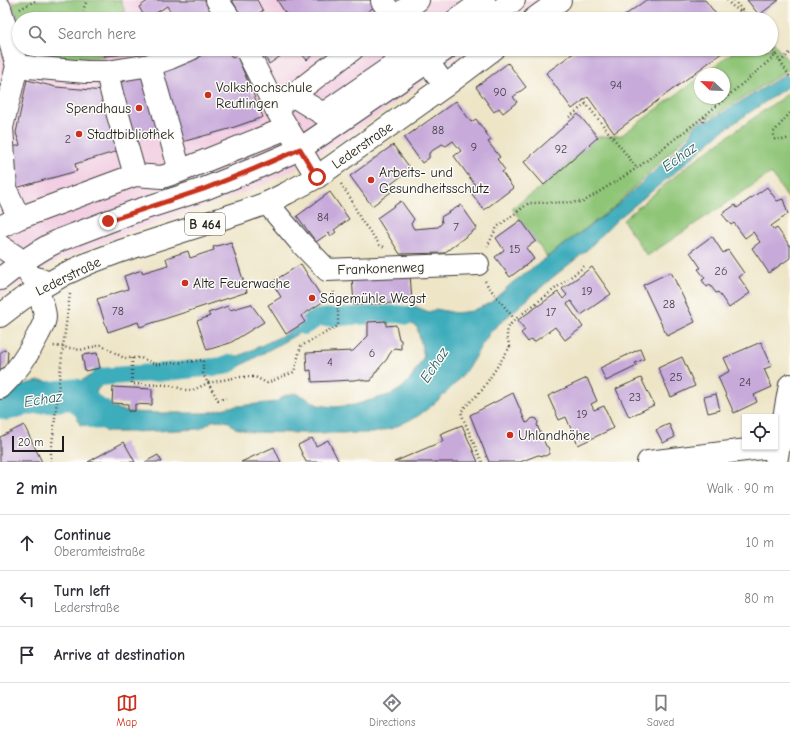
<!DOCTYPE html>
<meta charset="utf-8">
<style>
body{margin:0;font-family:"Comic Neue",sans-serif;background:#f7f7f7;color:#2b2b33}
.controls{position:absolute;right:12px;bottom:12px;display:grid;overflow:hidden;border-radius:0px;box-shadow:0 1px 3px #0004}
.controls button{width:36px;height:36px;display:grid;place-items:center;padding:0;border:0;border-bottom:1px solid #e1e1e2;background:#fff;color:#2b2b33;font:20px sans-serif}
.compass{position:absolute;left:694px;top:68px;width:36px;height:36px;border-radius:50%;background:#fff;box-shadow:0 1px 3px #0004;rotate:293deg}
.scale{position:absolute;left:12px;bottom:10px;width:52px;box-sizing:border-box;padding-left:4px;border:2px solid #1c1c1c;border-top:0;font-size:11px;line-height:14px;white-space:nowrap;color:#1c1c1c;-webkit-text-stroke:3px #fdfcf7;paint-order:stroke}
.stop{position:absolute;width:12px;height:12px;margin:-9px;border:3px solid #c8321e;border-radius:50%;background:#fff}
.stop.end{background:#c8321e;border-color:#fff;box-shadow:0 1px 4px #0008}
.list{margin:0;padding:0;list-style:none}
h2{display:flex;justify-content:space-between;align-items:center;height:52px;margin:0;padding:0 16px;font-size:17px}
h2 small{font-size:13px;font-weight:400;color:#7c7c81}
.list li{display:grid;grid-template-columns:26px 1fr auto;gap:12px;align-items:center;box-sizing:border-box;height:56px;padding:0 16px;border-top:1px solid #e1e1e2}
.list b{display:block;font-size:15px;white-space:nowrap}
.list p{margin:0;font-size:13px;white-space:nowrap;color:#7c7c81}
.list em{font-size:13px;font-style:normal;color:#7c7c81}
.icon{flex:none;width:22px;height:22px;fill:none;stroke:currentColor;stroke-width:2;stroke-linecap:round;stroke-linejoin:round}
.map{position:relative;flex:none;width:790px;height:462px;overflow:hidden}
.search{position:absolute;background:#fff;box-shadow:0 1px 3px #0004;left:12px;right:12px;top:12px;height:44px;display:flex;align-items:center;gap:10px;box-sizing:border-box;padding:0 14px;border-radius:22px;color:#7c7c81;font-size:15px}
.sheet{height:220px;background:#fff}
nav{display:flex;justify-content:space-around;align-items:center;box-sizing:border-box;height:56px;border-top:1px solid #e1e1e2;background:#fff;font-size:11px;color:#7c7c81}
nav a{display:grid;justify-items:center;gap:2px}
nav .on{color:#c8321e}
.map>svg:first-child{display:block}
.built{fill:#f2cfe2}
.green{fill:#8fc577;stroke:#56704a}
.water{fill:#3dacbb;stroke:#2c646c}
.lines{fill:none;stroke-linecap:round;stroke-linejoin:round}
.canal{stroke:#3dacbb;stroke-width:18}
.river{stroke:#3dacbb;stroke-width:31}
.building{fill:#c7aada}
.minor-casing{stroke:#3c3a36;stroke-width:24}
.major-casing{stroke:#3c3a36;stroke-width:24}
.path{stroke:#3c3a36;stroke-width:2.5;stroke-dasharray:1 3;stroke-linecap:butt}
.minor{stroke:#fff;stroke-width:22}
.major{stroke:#fff;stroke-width:22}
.route{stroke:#c8321e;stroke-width:5}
.poi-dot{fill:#c8321e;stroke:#fdfcf7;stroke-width:1.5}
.labels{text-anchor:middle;stroke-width:3;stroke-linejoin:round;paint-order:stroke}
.number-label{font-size:12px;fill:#47404c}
.shield{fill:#fdfcf7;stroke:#605f5e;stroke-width:1}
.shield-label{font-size:13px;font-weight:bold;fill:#1c1c1c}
.poi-label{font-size:14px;fill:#1c1c1c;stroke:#fdfcf7;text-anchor:start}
.street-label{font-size:14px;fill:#1c1c1c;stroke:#fdfcf7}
.water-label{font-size:15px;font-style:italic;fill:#2b5d64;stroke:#fdfcf7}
</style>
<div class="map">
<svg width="790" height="462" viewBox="0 0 790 462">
<rect width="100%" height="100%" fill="#fdfcf7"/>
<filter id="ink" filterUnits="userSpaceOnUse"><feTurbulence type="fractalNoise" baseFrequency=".025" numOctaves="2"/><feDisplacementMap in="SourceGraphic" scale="8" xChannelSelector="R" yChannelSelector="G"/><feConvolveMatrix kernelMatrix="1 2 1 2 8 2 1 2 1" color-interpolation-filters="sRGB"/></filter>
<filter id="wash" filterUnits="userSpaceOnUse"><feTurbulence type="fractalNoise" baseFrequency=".012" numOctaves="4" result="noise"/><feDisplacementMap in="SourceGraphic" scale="16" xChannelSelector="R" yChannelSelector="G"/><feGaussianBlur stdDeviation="0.9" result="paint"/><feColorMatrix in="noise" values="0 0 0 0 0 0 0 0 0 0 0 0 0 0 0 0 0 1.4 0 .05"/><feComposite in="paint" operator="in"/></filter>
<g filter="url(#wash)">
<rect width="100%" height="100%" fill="#eee5c7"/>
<!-- built -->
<path class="built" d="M0 0H538L511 19H19V49H470L359 129 305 164 257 188 190 212 130 232 51 264 0 297Z"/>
<!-- green -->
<path class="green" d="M21 0H121L127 19 19 20 12 4Z
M771 39 790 64V69L715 115 702 119 694 125 688 135 613 208 547 257 512 208 544 185 598 137 622 135 700 77V98H724V74H704L737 49H771Z
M31 49H103L104 56 85 58H35Z
M790 92V197H787L771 173 647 256 623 220 692 162Z"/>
<!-- water -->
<path class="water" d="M786 74 790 79V85L721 132 679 169 619 218 586 251 552 278 492 330 481 346 473 360 464 373 452 387 435 403 418 416 393 428 373 433H303L252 432 235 428 229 422 219 420 212 421 208 424 200 429 131 432H106L100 427 80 425 72 406 63 405 64 383 81 381 93 374 106 371 125 372V380L109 382 102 385 98 389 95 394 98 400 102 404 127 412 159 413H207L229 407 276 402 284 396 295 393 308 399 318 405 334 407 354 405 392 394 402 388 412 377 424 356 417 327C408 321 396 319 385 319L384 309 414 306 429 312 436 309 456 313 472 311 490 303 512 283 613 209 674 153 690 136 696 125 702 121H707L719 115Z
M348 310H375V319L348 321Z
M327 312 328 324 319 325 310 327 233 370 224 372 207 373V363H224L286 334 305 322 315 315Z
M198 365V375L182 378 137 379 136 369 159 370 179 369Z
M39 381 53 382 51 403H40L30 406 21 385Z"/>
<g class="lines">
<!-- canal -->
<path class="canal" d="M304 326 318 318 355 316 399 314 408 316
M100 377 165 372 224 366 231 363"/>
<!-- river -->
<path class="river" d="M7 405 31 399 75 394 96 414H99"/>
</g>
<g id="blocks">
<!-- building -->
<path class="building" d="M149 0H207L217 19H178L177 17 174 18 167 6 156 13 157 16 153 19H146L139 7Z
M232 0H257L263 11 245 19H243Z
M277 0H384L357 19H289Z
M646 0H705L720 19H620Z
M747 0H779L759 15Z
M103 49H132V54L104 56Z
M212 49H234V50L229 52 232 58 237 56 263 117 229 129 178 143 157 72 177 66Z
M260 49H291L269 64Z
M297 49H319L307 60Z
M579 49H727L614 133 588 97 572 109 546 73Z
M508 63 526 87 513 97 517 102 503 113 499 108 494 112 476 87Z
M148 74 165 131 131 141 114 84Z
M27 80 56 87 104 91 121 150 75 164 77 171 12 189 10 148 20 145 16 133Z
M456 101 471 122 476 119 491 140 488 142 500 157 497 159 505 170 502 172 513 188 484 210 469 190 475 185 454 156 461 151 453 141 446 146 442 144 429 153V158L422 163 404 138Z
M578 114 598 137 544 185 524 162Z
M393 145 411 169 387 187 391 192 372 206 350 176Z
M767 187 777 201 783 199 788 214 771 226 774 230 777 228 790 246V258L769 273 752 248 760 242 753 232 745 238 734 223 731 225 722 214 735 205 737 208Z
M330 192 349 219 334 230 336 232 331 236 329 233 316 242 297 216Z
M401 201 414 219 411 224 414 229 438 227 442 223 441 217 461 205 477 228 444 253 400 254 377 218Z
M521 220 536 241 526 248 534 259 510 277 495 257 504 250 496 238Z
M712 236 723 253 728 250 744 273 739 277 750 293 729 308 718 292 716 293 710 285 707 287 702 280 705 278 698 269 701 268 690 252Z
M231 242 247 292 140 327 138 322 108 332 97 299 128 289 124 276 142 270V273L168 265 166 258 188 251 190 258 214 250 213 247Z
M301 264 324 301 301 316 305 322 286 334 268 305 281 297 272 282Z
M592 267 611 294 581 315 571 301 567 304 583 327 565 340 555 327 534 342 532 339 528 342 521 333 525 330 518 320 558 292 563 299 567 295 562 289Z
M671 272 695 322 667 336 643 285Z
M410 273 412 302 354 305 352 276Z
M251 304 264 322 230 343 207 350 197 321 210 316 208 313 228 306 230 310Z
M386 321V326L396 325 399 339 401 340V349L394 348 389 355 387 359 375 373 371 381H365L360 379 354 380 312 382 311 370 307 371 306 353 353 351 368 336V322Z
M761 342 772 366 764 369 772 387 754 395 757 402 734 413 718 377 730 371 724 358Z
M640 349 644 359 635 363 637 366 606 381 600 368Z
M4 350 8 351 7 364 2 369V373L0 375V353Z
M97 353 100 368 85 371 82 355Z
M682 357 695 386 671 397 658 368Z
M587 378 597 401 591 404 594 410 604 406 614 428 578 445 566 417 559 420 548 396Z
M641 378 654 405 629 417 616 389Z
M113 387 152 389V405L135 404V411H128V404L112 403Z
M513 393 526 423 529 422 531 419 534 418 537 419 538 423 537 425 546 446 548 447 549 450V454L545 456 538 455 520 462H489L470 415Z
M716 394 720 410 708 413 704 397Z
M669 424 675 437 663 443 656 430Z
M24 425 42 462H0V437Z
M462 425 478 462H394L443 441 440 434Z
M312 438 316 446 328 440 339 462H306L298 445Z
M124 442 135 462H88Z
M274 447 281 462H241Z
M158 455 162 462H145Z"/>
</g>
</g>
<g filter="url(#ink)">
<use href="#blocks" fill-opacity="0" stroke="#3c3a36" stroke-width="1"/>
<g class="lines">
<defs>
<path id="minor" d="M217 0 230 19
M382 1 395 19
M0 8 17 66 2 127 6 190 19 218
M392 19 418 0
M458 19 484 0
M246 49 276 109 317 177
M419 49 445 86
M150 65 180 171
M17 66 86 72H107L150 65 170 58 191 49
M107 72 112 94 135 175
M292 95 323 114 417 49
M281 104 353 49
M267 203 300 242 327 270 478 264
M0 227 19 218 135 175 162 177 180 171 287 128
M0 246 15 256 31 276 49 283
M0 388C17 372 28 355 38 335 41 329 45 323 45 317 45 308 40 298 37 290
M648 462 771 447
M776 462 790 385"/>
<path id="major" d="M488 19 514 0
M534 19 560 0
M0 279C19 264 38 250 60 240L133 212 204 189 254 169 300 149 446 49
M0 316 22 299 37 290 65 274 89 263 121 251 242 212 267 203 287 193 317 177 445 86 494 49"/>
</defs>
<!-- minor casing -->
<use href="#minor" class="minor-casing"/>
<!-- major casing -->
<use href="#major" class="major-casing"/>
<!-- path -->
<path class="path" d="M727 0 731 5 748 17
M734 0 749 19
M20 9 37 0
M82 19V13L87 0
M740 19 747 17
M776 55 790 77
M780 62 790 53
M583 100 637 168
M790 113 773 133 775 139 782 140 790 138
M569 117 586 104
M703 122 705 115
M341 184 351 199 361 220 380 245 386 248
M487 247 497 227 529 203 583 202 637 168 702 118 776 55 771 49
M485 281 488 286 512 316 514 320 585 266
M70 294 63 347 80 350 101 345 124 358H141L155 364 174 363 203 360V374L208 383 238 377H255L267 383 294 372 301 346 338 326V309L333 290
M132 358V384L168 385 176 387 185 390H193L208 383 218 400 226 398
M51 462V453L63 347 53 346
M482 462 463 418 461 412 465 407 482 390 510 347C506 335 505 330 514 320"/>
<!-- minor -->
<use href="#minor" class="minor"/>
<!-- major -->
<use href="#major" class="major"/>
</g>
</g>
<g class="lines" filter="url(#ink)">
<!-- route -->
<path class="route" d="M108 221 204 189 254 169 300 149 317 177"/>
</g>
<!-- markers -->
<g class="poi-dot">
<circle cx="208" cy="95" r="4"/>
<circle cx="139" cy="108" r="4"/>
<circle cx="79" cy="134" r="4"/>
<circle cx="371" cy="180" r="4"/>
<circle cx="185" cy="283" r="4"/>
<circle cx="312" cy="298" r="4"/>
<circle cx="510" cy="435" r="4"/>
</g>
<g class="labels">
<!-- number labels -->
<g class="number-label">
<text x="616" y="89">94</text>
<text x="500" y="96">90</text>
<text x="438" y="134">88</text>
<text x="68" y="143">2</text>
<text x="474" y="151">9</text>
<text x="561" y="153">92</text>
<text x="323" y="221">84</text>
<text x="456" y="231">7</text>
<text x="515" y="253">15</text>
<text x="721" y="275">26</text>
<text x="587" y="295">19</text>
<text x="669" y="308">28</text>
<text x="118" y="315">78</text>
<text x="551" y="316">17</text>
<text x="372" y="357">6</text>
<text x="330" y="366">4</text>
<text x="676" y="381">25</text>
<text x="745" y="386">24</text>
<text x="635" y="401">23</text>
<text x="582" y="418">19</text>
</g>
<!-- shield labels -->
<rect class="shield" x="185" y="213" width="40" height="22" rx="3"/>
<g class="shield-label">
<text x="205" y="229">B 464</text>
</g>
<!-- poi labels -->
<g class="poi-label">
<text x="216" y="92">Volkshochschule<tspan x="216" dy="16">Reutlingen</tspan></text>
<text x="131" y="113" text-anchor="end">Spendhaus</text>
<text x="87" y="139">Stadtbibliothek</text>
<text x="379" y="177">Arbeits- und<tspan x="379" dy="16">Gesundheitsschutz</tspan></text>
<text x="193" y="288">Alte Feuerwache</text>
<text x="320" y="303">Sägemühle Wegst</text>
<text x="518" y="440">Uhlandhöhe</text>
</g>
<!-- street labels -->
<g class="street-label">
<text transform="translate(362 145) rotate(-35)" y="5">Lederstraße</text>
<text transform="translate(381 268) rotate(-2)" y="5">Frankonenweg</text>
<text transform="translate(68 276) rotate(-26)" y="5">Lederstraße</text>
</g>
<!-- water labels -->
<g class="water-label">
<text transform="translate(679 157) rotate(-36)" y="5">Echaz</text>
<text transform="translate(434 365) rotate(-56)" y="5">Echaz</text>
<text transform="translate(43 399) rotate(-9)" y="5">Echaz</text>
</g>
</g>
</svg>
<div class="controls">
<button><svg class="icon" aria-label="locate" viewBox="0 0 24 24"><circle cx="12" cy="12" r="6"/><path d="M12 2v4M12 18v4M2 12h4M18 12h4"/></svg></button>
</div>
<svg class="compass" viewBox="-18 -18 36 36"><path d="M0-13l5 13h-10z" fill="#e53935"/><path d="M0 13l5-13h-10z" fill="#7c7c81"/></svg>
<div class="scale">20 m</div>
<div class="stop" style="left:317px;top:177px"></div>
<div class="stop end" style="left:108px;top:221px"></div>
<div class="search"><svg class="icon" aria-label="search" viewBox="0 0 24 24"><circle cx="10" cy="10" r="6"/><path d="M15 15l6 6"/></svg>Search here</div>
</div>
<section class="sheet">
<h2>2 min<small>Walk · 90 m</small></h2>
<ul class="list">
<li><svg class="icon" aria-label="ahead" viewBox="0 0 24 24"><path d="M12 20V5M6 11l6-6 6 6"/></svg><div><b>Continue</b><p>Oberamteistraße</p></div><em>10 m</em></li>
<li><svg class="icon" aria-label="left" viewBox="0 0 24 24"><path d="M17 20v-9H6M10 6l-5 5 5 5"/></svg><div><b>Turn left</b><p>Lederstraße</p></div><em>80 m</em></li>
<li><svg class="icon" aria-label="arrive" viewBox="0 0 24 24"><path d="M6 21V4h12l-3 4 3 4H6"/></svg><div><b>Arrive at destination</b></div></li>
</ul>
</section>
<nav>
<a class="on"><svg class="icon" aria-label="map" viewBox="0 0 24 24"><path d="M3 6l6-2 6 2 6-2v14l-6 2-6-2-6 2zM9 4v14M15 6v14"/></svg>Map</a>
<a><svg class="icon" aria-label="directions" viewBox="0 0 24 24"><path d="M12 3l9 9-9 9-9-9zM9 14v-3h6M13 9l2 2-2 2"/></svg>Directions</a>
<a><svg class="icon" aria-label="saved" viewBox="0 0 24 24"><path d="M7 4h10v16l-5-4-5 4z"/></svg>Saved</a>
</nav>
